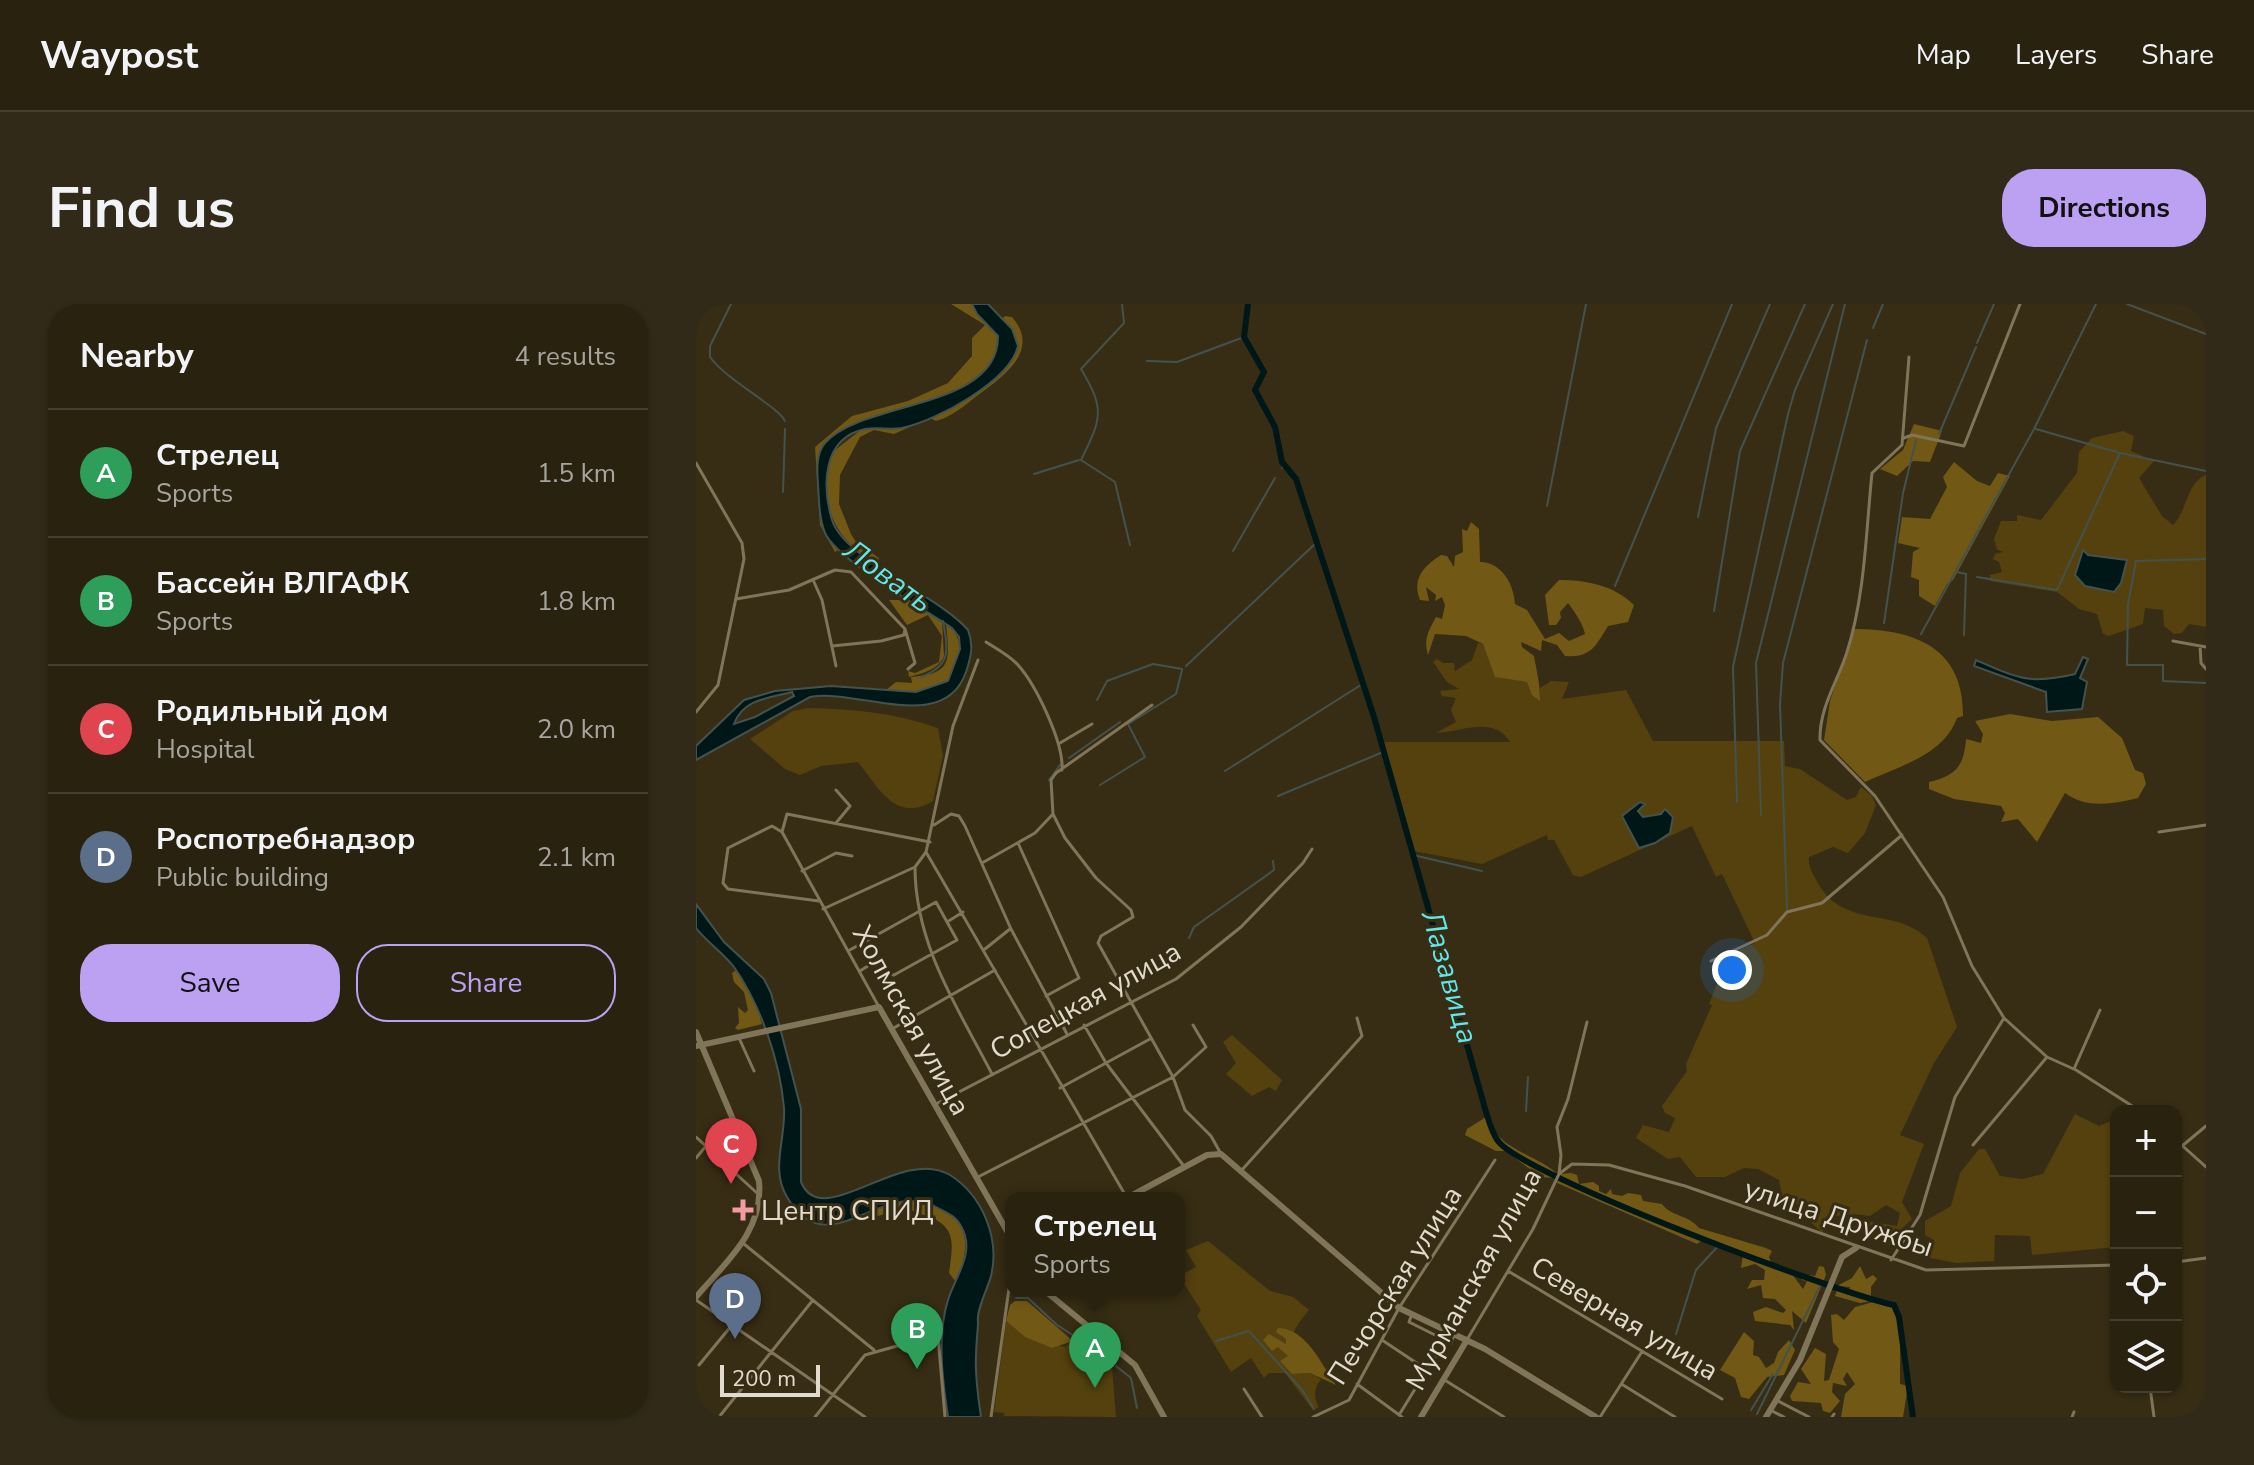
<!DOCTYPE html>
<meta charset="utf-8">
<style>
body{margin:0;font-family:"Nunito Sans",sans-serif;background:#312a18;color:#f1f3f6}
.controls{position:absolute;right:24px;bottom:24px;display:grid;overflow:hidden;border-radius:16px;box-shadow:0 2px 6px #0004}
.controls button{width:72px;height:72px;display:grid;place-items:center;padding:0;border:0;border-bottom:2px solid #453f2f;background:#29220f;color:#f1f3f6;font:40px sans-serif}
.scale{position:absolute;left:24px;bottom:20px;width:100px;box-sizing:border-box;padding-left:8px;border:4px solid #e2dbcd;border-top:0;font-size:22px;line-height:28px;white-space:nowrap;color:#e2dbcd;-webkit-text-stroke:6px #372d14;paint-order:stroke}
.you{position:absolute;left:1036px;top:666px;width:28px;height:28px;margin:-20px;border:6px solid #fff;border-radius:50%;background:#1a73e8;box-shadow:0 0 0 12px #1a73e833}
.badge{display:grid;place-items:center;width:52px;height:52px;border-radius:50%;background:#bca0f2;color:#fff;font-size:26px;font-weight:700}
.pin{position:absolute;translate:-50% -66px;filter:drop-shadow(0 2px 4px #0008)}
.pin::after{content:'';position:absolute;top:42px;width:28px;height:24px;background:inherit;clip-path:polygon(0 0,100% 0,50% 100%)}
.popup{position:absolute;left:309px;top:888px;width:180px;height:104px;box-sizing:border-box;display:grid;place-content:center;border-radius:16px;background:#29220f;filter:drop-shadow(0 2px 6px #0005);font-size:26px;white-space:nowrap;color:#a5a49e}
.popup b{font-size:30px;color:#f1f3f6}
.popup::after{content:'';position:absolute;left:50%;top:100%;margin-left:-16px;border:16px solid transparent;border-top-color:#29220f}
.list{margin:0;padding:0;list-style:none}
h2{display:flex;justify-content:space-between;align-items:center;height:104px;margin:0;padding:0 32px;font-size:34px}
h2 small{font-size:26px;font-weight:400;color:#a5a49e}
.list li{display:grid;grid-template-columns:52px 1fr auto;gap:24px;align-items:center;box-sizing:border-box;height:128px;padding:0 32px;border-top:2px solid #453f2f}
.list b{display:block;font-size:30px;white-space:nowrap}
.list p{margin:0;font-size:26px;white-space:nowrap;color:#a5a49e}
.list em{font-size:26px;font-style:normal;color:#a5a49e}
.actions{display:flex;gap:16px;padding:24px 32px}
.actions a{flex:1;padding:18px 0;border:2px solid #bca0f2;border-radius:32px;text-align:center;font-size:28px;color:#bca0f2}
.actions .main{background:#bca0f2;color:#111}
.icon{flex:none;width:44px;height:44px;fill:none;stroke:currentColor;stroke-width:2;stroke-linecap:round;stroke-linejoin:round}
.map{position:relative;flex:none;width:1510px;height:1113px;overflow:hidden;border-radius:32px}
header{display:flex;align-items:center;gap:48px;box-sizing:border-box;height:112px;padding:0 40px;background:#29220f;border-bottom:2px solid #453f2f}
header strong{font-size:38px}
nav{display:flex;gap:44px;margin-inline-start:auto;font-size:28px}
.intro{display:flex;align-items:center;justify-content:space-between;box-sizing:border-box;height:192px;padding:0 48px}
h1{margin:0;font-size:56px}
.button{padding:20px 36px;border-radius:32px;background:#bca0f2;color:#111;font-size:28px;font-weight:700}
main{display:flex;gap:48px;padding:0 48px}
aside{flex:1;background:#29220f;border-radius:32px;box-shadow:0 2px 6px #0004}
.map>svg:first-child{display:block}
.green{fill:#54410e}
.forest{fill:#715815}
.water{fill:#001718;stroke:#44524e;stroke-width:2;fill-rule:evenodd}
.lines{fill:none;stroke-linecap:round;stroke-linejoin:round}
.stream{stroke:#44524e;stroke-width:2}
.river{stroke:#001718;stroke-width:6}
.street{stroke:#817559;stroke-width:3}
.secondary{stroke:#817559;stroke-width:6}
.poi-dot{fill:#f49aa2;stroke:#372d14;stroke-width:3}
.labels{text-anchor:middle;stroke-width:6;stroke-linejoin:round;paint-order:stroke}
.street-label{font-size:28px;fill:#e2dbcd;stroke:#372d14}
.poi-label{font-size:28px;fill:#e2dbcd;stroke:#372d14;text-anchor:start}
.water-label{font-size:30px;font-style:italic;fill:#5fe7ea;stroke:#372d14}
</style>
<header>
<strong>Waypost</strong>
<nav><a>Map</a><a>Layers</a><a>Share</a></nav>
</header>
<div class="intro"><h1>Find us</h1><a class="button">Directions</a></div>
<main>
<aside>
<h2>Nearby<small>4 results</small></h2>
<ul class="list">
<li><span class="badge" style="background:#2e9e5b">A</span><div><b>Стрелец</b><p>Sports</p></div><em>1.5 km</em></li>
<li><span class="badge" style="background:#2e9e5b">B</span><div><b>Бассейн ВЛГАФК</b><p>Sports</p></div><em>1.8 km</em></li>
<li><span class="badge" style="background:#e0444e">C</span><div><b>Родильный дом</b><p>Hospital</p></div><em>2.0 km</em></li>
<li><span class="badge" style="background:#5c6f8a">D</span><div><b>Роспотребнадзор</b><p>Public building</p></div><em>2.1 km</em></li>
</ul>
<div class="actions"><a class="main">Save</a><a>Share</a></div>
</aside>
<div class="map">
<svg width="1510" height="1113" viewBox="0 0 1510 1113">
<rect width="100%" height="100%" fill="#372d14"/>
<!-- green -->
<path class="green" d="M1427 127 1438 132 1435 147 1458 157 1443 174 1466 212 1477 221C1492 206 1490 179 1510 171V323L1493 320 1486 329 1478 330 1468 322 1467 306 1449 304 1447 320 1413 332 1407 330 1401 310 1383 305 1361 288 1294 277V271L1306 268 1303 258 1297 255 1299 250 1307 248 1301 245 1298 235 1305 217H1321V211L1345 216 1381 169 1383 148 1396 134Z
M782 339 787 340 795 359 831 378 844 396V384L855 377 873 378 866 395 930 386 957 437H1088L1089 462 1104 465 1151 496 1160 493 1165 483 1176 492 1180 501 1169 529 1152 549 1137 543 1113 553C1112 564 1118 571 1123 581 1150 625 1199 603 1231 634L1261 723 1238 759 1204 831 1228 840 1206 898 1216 915 1203 927 1194 943 1191 937 1197 933V926L1179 924 1177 921 1171 928 1162 921 1163 916 1201 922 1204 909 1190 901 1174 912 1158 910 1156 917 1135 910 1126 929 1114 917 1121 906 1098 899 1088 901 1083 876 1062 865 1048 864 1029 873H1000L984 853 972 855 940 834 947 821 973 828 979 814 969 809 966 802 991 767 990 760 1016 701 1013 700 1024 672 1015 664 1018 657 1059 639 1026 570 1020 573 996 522 885 573 877 571 858 536H852L851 531 786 560 718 547 685 438H814C798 411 765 428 740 429L760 418 755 406 760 394 746 392 744 387 763 385 751 378 737 358 741 355 747 359H758L759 367 776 356Z
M112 404C157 405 201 409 242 424L247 451 237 497C200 520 182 483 162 458L125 462 104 471 89 465 54 435 97 407Z
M536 731 586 776 580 787 573 783 556 792 530 770 540 759 527 738Z
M1379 810 1403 822 1417 816 1420 819V943L1336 951 1334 932 1299 931 1298 957 1261 959 1234 954 1238 936 1229 931V917L1255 902 1264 869 1283 845H1289L1304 872 1326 875 1347 870Z
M512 937 574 987 597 993 613 1006C594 1029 590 1039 596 1070L614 1069 625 1075C618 1084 617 1093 623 1103L617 1106 589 1069H573L568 1074 555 1054 535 1068 501 1012 505 1006 483 972 500 963 490 946Z
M310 1017 329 1033 369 1043 377 1037 389 1046 397 1036 415 1051 420 1113 308 1112V1109L298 1108Z"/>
<!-- forest -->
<path class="forest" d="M255 0H276L281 10 302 32C302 87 218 99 179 112 162 117 145 130 129 139L130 231 143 245 139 248 124 221 119 143 156 112 212 97 252 79 276 52V34L289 21Z
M309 12 316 13C345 46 308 72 282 91 268 102 257 112 240 117L234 114 198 130 178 126 164 133 144 171 143 200 155 230 160 238 183 254 181 262C137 233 123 202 134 150L166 125 207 123 285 86 316 25 306 15Z
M1218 120 1246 127 1234 158 1217 157 1201 172 1184 165 1207 146Z
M1258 158 1281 177 1294 182 1302 169 1314 172 1257 276 1251 280 1239 302 1223 292V276L1215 273 1217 248 1224 244 1202 239 1206 213 1234 215 1251 183 1247 173Z
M775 218 783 225 784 258C806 258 818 281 819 300L831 306 849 335 863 329 873 337 889 330C887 320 879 308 872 299L864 308 865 314 860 321H853L849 291 863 276C889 276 918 281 938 301L932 318 912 322C900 341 896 354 869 352L861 341 846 336 845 347 825 338 826 343 838 352C841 369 844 379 844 397L836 391 831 378 799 373 787 340 770 332 739 330 732 351C727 335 733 326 740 313L746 315 749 301 746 293 739 297 740 291 730 283 733 297 724 296C716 276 726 263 745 251L751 252 758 263 759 252 767 248 766 225 771 227Z
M204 291 246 317 248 352C242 366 227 369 213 373L212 367 219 369 243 358 246 332 232 311 211 321 193 296H206Z
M250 320C270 333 265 359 252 377L220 388 190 386 200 378 216 379 215 373C256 370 254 357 250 320Z
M1158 325C1219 325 1268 344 1267 412L1261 414C1247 452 1203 462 1169 478L1128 436 1134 397Z
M1314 410 1356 417 1402 413 1426 434 1439 466 1447 469 1450 480 1442 494C1417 500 1391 505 1369 489L1341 538 1322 515 1305 518 1309 509 1305 502 1258 495 1233 485V478C1259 472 1268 463 1270 435L1285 439 1287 430 1279 417Z
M40 666 60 699 66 720 42 726 39 724 43 719 42 703 49 709 52 706 48 688 38 678 36 669Z
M790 813 797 818C796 842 845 853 860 869L858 874 844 873 810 847H800L769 831 771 825Z
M875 869 881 871 883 880 897 878 903 882V887L910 890 915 885 916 890 926 892 932 889 945 891 947 897 966 900C974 912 993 911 1003 924L1070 944 1076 947 1073 953 1076 961 1096 970 1107 985 1111 977 1106 976V970L1119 972 1123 962 1128 963 1130 971 1110 1019 1096 1007 1098 1026 1094 1021 1059 1017 1057 1008 1070 1003 1087 1009 1090 1006 1079 995 1067 994 1065 981 1051 985 1056 976H1068L1069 966 1059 960 1045 964 1047 950 1008 935 1001 940 861 879 864 870Z
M210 896C264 904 282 925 260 978L253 969C257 938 262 921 225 910 220 908 212 905 206 905 196 906 187 912 175 913L171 908Z
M1164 962 1170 975 1177 971 1181 975 1175 983V997L1164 999 1139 992 1141 986 1153 990 1154 983 1141 982 1156 974Z
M319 997H331L377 1037 356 1044 329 1033 310 1017 314 1001Z
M1177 998 1198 1003 1204 1024V1080L1212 1082 1207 1113H1145L1149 1090 1159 1080 1151 1068 1147 1075 1151 1082 1137 1079 1136 1088 1144 1097 1134 1109 1127 1107 1125 1099 1096 1097 1094 1092 1102 1078 1115 1080 1105 1065 1119 1044 1130 1050 1128 1077 1133 1076 1143 1045 1137 1038 1135 1011 1141 1010 1148 1016 1159 1003Z
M582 1024C610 1024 626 1061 640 1081L614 1069 596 1070 584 1057 592 1052 582 1043 576 1047 567 1036 573 1030 590 1040V1035L580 1028Z
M1048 1028 1058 1037 1057 1051 1063 1053 1070 1064 1078 1059 1082 1048 1093 1036 1099 1046 1088 1071 1071 1073 1053 1095 1045 1093 1039 1074 1024 1066Z"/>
<!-- water -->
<path class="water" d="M276 0H292L316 25 322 42C314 77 240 117 206 124 194 126 181 123 169 125 126 134 126 182 136 216 148 255 242 291 272 326 278 341 275 353 270 368 248 431 162 384 114 393L0 456V442L48 396 79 387 135 382 220 388 252 377 264 345 263 333 256 324C228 305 141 256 129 229 123 214 123 196 122 180 121 167 120 149 129 139 167 96 303 106 302 32L281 10ZM96 388 98 392 59 413 38 420C47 395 73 394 96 388Z
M1387 246 1392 251 1431 256 1425 279 1418 288 1389 282 1379 271Z
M1387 353 1392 355 1384 374 1391 378 1386 405 1351 408 1350 388 1278 362 1280 356C1321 374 1334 381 1379 370Z
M944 498 949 500 942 507 947 513 965 510 969 505 977 513 974 529 959 539 943 544 926 512Z
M0 600 28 638 68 675 75 689 105 805V878C126 929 205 841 254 871 287 892 304 935 295 972 291 986 280 1007 282 1018 282 1026 280 1040 280 1052 279 1072 282 1093 285 1113H252C246 1073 241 1031 252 996 260 971 280 948 265 922 260 912 251 909 242 904 186 872 132 964 91 893 74 865 90 835 88 804 84 757 65 702 38 663 27 649 11 638 0 624Z"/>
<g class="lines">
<!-- stream -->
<path class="stream" d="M35 0 14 42V53C29 75 84 104 89 117
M426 0 428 19 385 65C409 105 406 114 385 156L419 178 434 241
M1431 0 1510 30
M1177 24 1187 0
M1281 39 1298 0
M451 57 481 58 548 33
M1340 125 1424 149 1510 167
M1243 130 1280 43
M586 164 588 161
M338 170 383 156
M87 188 89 125
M851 202 890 0
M1002 213 1020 124 1074 0
M537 247 579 174
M1510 255 1440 257 1432 300 1431 361H1467V377L1510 379
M1261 268 1270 270 1268 331
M1281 273 1361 286 1424 149
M919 282 1036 0
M1018 307 1044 147 1109 0
M1188 319 1207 189 1220 136
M1225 330 1338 125 1400 0
M490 362 621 238
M225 373C256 361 252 346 247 317
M401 396 411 377 457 360 486 365
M373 454 424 418
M529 467 668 379
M353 476 364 461
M404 481 449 453 432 420 480 390 486 366
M582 492 687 448
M1041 498 1037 363 1092 110 1099 86 1137 0
M1065 511 1060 359 1149 0
M717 551 786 567
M1091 605 1084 400 1087 359 1171 36
M493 634 498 623 578 566 577 557
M830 807 832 773
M320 994H332L361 1021 386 1037
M980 1030 1000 966 1024 940
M520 1037 553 1027 607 1087 618 1105
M420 1062 435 1074 441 1104
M1055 1106 1077 1070
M1061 1110 1126 978"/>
<!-- river -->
<path class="river" d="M552 0 548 33 568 68 559 86 579 123 586 158 600 175 678 413 790 808C793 817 796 829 802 837 828 872 1143 990 1198 1001L1203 1013 1217 1113"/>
<!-- street -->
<path class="street" d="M1213 53 1206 141 1176 169C1170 227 1169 292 1151 348 1142 377 1123 404 1124 436L1179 492 1247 593 1276 662 1308 714 1351 753 1380 766 1444 807
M1208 134 1216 131 1268 142 1324 0
M0 159 46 239 48 255 22 381 0 408
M118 278 126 296 140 362
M40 295 93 286 139 266 155 268 209 325 208 331 185 337 136 342
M209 325 219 359 212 365
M1477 337 1510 343
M290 338C301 345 313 351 322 361 340 381 368 439 366 466
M1504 342 1505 359 1510 365
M456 401 360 469 355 476 357 510 369 534 400 574 435 606 437 613 405 632 402 639 477 773 489 806 515 832 525 850
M364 439 396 420
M140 486 154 502 140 519
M238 521 255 510 263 512 269 522 315 625 371 730
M86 528 91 510 234 538
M1463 528 1510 521
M322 539 383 674 350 692
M230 548 431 894
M286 559 339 529 357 510
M219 563C219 641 262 704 296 770
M106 567 140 549 156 552
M123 597 32 585 27 579 32 544 76 522 86 528 183 703
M127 605 219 563 230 548 257 422 282 356
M289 645 314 625
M152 647 240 598 251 618
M1015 657 1071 631 1091 608 1126 599 1206 531
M164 667 184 654 193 670 198 671 261 636 251 618 267 608
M388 721 410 759 487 861
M196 725 299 666
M43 734 58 767
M1378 765 1404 706
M364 784 454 735
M238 801 480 675 545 623 607 559 616 545
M0 833 62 890
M1480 836 1510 863
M1277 841 1351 753
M1486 842 1510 822
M0 854 10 842
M545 867 666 732 661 714
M863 870 876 860 913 861 989 882 1230 966 1420 961
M280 874 477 773 510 743 497 721
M48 940 178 1046
M1195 956 1224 911 1259 793 1308 714
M1480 958 1510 954
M812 967 1026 1095
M0 996 169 1113
M716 1010 713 1018 755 1039 758 1031
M772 1034 837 925 863 870 865 851 861 823 872 795 891 718
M686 1036 731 1066
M3 1061 36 1021
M747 1075 808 1113
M661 1080 706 1113
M927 1081 979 1113
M1454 1083 1458 1113
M548 1085 566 1113
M1080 1096 1113 1113
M1074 1106 1088 1113
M703 1111 742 1048
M23 1113 117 996
M119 1113 169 1051 208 1040 228 1022 241 1021 249 1113
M295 1113 315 970
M617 1113 653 1096 703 1004 799 856
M904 1113 947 1046
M1136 1113 1138 1110
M1376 1113 1378 1108"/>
<!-- secondary -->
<path class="secondary" d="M0 728 63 877C68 927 30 958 0 993
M0 742 183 703 315 934
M431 894 511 851 525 850 703 1004 789 1045 900 1113
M348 986 439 1061 468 1113
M725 1113 771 1036
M1070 1113 1104 1056 1146 953 1160 944"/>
</g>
<!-- markers -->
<path class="poi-dot" d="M43 894h8v8h8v8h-8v8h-8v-8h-8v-8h8z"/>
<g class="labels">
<!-- street labels -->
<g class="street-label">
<text transform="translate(389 696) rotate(-29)" y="10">Сопецкая улица</text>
<text transform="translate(216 716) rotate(61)" y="10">Холмская улица</text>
<text transform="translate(1143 913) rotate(18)" y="10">улица Дружбы</text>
<text transform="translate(777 975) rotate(-61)" y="10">Мурманская улица</text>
<text transform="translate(698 981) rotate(-58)" y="10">Печорская улица</text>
<text transform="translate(929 1014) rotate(31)" y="10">Северная улица</text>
</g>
<!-- poi labels -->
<g class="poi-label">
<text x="65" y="916">Центр СПИД</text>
</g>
<!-- water labels -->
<g class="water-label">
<text transform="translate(192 272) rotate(36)" y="10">Ловать</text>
<text transform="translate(754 673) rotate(74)" y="10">Лазавица</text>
</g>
</g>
</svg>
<div class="controls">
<button>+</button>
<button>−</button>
<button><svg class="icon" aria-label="locate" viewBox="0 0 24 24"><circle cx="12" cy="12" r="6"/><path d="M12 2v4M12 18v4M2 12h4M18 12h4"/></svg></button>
<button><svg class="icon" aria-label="layers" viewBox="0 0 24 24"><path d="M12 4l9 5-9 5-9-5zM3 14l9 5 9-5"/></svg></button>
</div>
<div class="scale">200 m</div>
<div class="you"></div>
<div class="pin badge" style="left:399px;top:1084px;background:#2e9e5b">A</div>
<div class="popup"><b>Стрелец</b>Sports</div>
<div class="pin badge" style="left:221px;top:1065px;background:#2e9e5b">B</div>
<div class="pin badge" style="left:35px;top:880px;background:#e0444e">C</div>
<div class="pin badge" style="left:39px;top:1035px;background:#5c6f8a">D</div>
</div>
</main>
